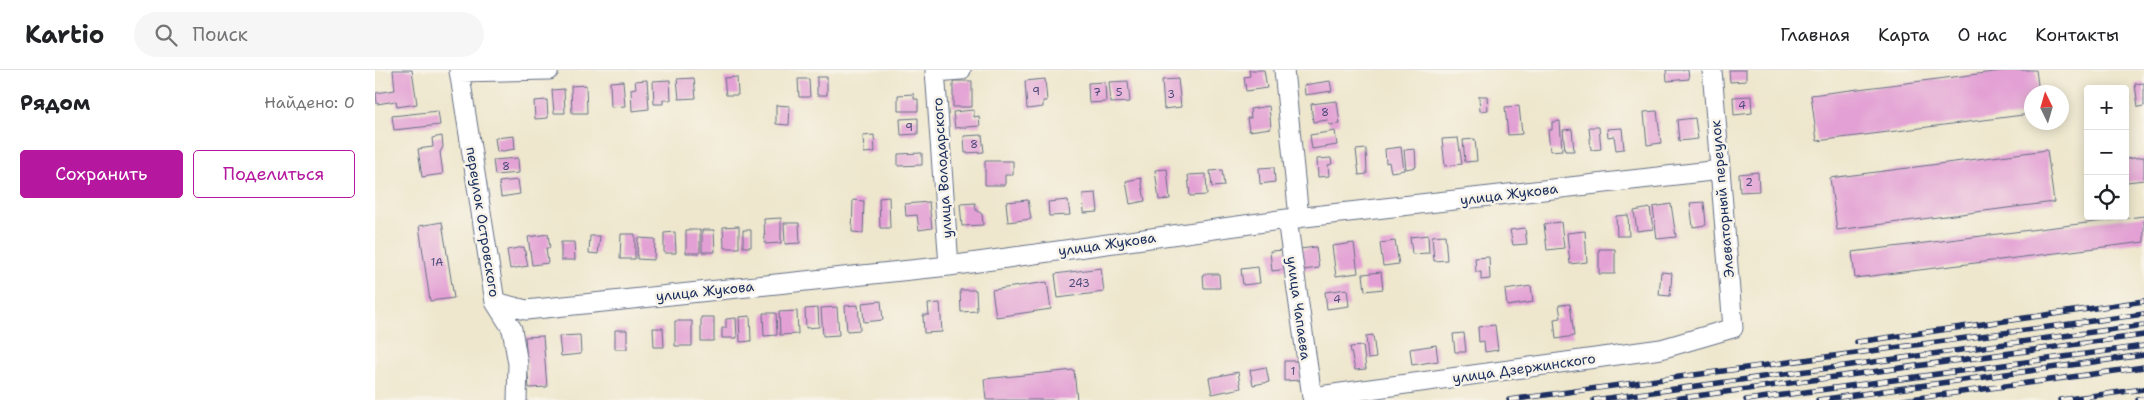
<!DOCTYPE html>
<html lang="ru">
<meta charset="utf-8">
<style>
body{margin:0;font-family:"Shantell Sans",sans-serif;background:#f6f6f6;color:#202124}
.controls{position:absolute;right:15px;top:15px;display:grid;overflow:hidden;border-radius:5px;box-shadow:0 2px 12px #0003}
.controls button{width:45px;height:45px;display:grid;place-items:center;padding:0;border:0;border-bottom:1px solid #e0e0e0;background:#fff;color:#202124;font:25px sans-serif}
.compass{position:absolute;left:1649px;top:15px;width:45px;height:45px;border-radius:50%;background:#fff;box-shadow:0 2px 12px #0003;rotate:355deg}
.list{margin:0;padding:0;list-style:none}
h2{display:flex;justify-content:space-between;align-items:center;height:65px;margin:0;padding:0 20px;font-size:21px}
h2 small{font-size:16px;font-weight:400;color:#757577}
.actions{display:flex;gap:10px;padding:15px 20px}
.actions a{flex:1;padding:11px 0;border:1px solid #b5179e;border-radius:5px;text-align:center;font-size:18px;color:#b5179e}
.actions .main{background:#b5179e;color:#fff}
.icon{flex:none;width:28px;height:28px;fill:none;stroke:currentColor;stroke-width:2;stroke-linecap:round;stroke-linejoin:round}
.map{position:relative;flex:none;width:1769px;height:330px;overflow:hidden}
header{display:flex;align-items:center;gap:30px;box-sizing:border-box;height:70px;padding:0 25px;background:#fff;border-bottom:1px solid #e0e0e0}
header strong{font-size:24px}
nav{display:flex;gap:28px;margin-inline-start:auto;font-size:18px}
.search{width:350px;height:45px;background:#f6f6f6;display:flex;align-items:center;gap:12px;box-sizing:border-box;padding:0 18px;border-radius:28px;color:#757577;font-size:19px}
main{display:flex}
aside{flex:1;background:#fff}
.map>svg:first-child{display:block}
.building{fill:#e3a0d4}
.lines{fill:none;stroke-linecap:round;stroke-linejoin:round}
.minor-casing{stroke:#656f85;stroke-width:21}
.minor{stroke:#fff;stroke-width:19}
.rail-casing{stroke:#1b2f5e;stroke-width:5.5}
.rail{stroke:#f7f3e8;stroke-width:4;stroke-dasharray:11;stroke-linecap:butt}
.labels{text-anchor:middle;stroke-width:5;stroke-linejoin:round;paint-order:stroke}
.number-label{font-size:11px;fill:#4d4b7c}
.street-label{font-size:14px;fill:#1b2f5e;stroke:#f7f3e8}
</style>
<header>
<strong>Kartio</strong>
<div class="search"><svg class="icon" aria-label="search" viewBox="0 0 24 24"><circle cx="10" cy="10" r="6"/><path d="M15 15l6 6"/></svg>Поиск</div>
<nav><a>Главная</a><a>Карта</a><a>О нас</a><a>Контакты</a></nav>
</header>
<main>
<aside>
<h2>Рядом<small>Найдено: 0</small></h2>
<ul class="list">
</ul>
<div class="actions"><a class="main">Сохранить</a><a>Поделиться</a></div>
</aside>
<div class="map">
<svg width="1769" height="330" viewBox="0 0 1769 330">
<rect width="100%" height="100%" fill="#f7f3e8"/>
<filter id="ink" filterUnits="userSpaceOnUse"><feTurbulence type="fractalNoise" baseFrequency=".02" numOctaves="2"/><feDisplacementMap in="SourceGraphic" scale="10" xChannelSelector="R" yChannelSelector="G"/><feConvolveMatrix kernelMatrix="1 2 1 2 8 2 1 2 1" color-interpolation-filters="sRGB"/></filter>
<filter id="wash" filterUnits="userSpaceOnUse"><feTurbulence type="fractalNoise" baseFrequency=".0096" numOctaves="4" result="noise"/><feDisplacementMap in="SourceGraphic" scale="20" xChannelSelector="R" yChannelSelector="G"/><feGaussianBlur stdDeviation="1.12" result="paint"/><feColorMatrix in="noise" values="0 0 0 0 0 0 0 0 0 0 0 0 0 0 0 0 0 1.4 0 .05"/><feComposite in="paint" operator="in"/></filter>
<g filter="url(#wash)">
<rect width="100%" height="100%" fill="#eee7cd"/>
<g id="blocks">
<!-- building -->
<path class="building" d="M18 0H37L42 34 22 37 21 31 2 34 1 23 20 20Z
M874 0H889L892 18 871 21 869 7 875 6Z
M1291 0H1313L1314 9 1292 11Z
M1354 0H1371V11L1355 12Z
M1634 0H1661L1664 22H1656V44L1442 71 1436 25Z
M362 7 363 25H351L349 8Z
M442 7H452V25H442Z
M319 8 321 28 304 29 302 9Z
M423 9H434L435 27H424Z
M670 9 672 31H668V37L652 39 650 11Z
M803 9 806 37 789 39 787 10Z
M272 10 274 39 257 41 256 19 261 18 260 11Z
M295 10 296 30H288V34H279L278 11Z
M248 11 250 36 236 37 235 12Z
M578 11H597V37H578Z
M753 11 755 32 736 33 734 12Z
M955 11 957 21 930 25 929 15Z
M730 12 731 32 714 33 713 13Z
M1769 13V36L1763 37 1760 14Z
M211 15 212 43H197L196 16Z
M189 19 190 43H179L177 20Z
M539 24V29H543V41H523V25Z
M1104 26H1112L1113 40 1105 41Z
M1376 26 1377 43 1359 45 1358 27Z
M172 30 173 48 160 49 159 31Z
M962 31 965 54 954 55 953 50 938 52 936 34Z
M401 35 415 36 414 55 401 54Z
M894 36 896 58 874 61 872 48H876L875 39Z
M1144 36 1147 64 1133 65 1130 37Z
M599 40V47L604 46 605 56 580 58 578 42Z
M63 41 65 55 19 60 17 46Z
M1282 41 1286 73 1272 75 1269 42Z
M543 48V64L526 65 525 49Z
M1320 48 1323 69 1304 71 1302 50Z
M1185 51 1187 80 1175 81 1173 60H1177V52Z
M1214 57H1224L1226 79 1216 80Z
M1247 58 1249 79 1241 80 1239 66 1233 67 1232 59Z
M1197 59 1199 81H1190L1188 60Z
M960 61 962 75 937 79 935 65Z
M499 65 500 82 489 83 488 66Z
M607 65 609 82 590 83 589 66Z
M67 66 68 77 65 82 68 104 47 107 43 79 58 77 57 68Z
M139 66 140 79 122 82 120 68Z
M1083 68 1087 94 1070 96 1067 69Z
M1100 69 1102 91 1090 92 1088 70Z
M1026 77 1029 100 1016 102 1014 92 1011 93 1010 79Z
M991 79 992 104 984 105 981 80Z
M1040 79 1041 97 1031 99 1029 80Z
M1672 80 1679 132 1462 160 1455 108Z
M547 83V95L523 96V84Z
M1769 87V110L1752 112 1750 89Z
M143 88 144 103 120 105 118 90Z
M956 88 957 94 953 95 954 106 943 107 942 89Z
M610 91H638V105H630V115H610Z
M899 97 900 112 885 114 884 98Z
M792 99 795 129 784 130 780 100Z
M847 100 849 116 837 117 835 101Z
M1383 102 1384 121 1365 122 1364 104Z
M831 104 832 125 815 126 813 105Z
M766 108 770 131 755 134 751 111Z
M143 110 145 124 126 127 124 112Z
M721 123 723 142 709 143 708 124Z
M514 127 515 158H505L504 128Z
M478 130 489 131 488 163 477 162Z
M653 130 656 149 633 152 631 132Z
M693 130 695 145 674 146 673 132Z
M554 132 557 158 544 160 542 145 531 146 530 134Z
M1329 132 1331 155 1318 157 1315 133Z
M600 133 601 140 607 144 608 155 587 156 585 134Z
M1296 134 1301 167 1282 169 1278 137Z
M1275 138 1278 159 1262 161 1259 141Z
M1253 145 1254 166H1242L1241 146Z
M1769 146V172L1480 208 1477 182Z
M406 148V173L390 174 389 149Z
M67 152 79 228 55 231 44 156Z
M1186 152 1189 178 1172 180 1169 154Z
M409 153H424L425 173 410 174Z
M364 156V178H349L348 157Z
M1150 158 1152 174 1138 175 1135 160Z
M311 160H325V183H311Z
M327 160H339L340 182H327Z
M368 160H376V177H368Z
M1210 161 1212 192 1195 194 1192 163Z
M300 162 301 183H289V163Z
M173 164 175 178H171L173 193 157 195 153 167Z
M246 164H260V189H245Z
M1053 165 1054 183 1037 184 1035 167Z
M1070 165 1072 190 1059 191 1057 166Z
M215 166H225L223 184 214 183Z
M263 168 280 169 279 190 262 189Z
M1020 171 1024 194 1008 196 1005 173Z
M186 172H199L200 190H186Z
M979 173 983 203 961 206 957 176Z
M149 177 153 196 135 199 132 180Z
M941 177 944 198 927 200 925 179Z
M1224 179H1240V204H1224Z
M911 180 913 199 897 201 895 181Z
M1114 187 1115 209 1106 210V202H1101L1100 188Z
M883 197 885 213 868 215 866 199Z
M726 198 729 222 683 228 680 204Z
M1006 202 1008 219 990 221 988 204Z
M1286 202 1297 203 1295 226 1284 225Z
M828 204H844L845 218H829Z
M672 212 676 239 621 247 617 220Z
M1156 216 1158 232 1132 236 1130 220Z
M972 219 974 236 952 239 950 222Z
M585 220H601L602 241 586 242Z
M506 231 508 250 489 252 487 233Z
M565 233 567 262 549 263 548 245H554L553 234Z
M1195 234 1199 266 1181 269 1179 249 1186 248 1184 235Z
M483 235 485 260 472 261 470 236Z
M462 237 464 265 448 266 446 238Z
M443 238 444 257 431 258 430 239Z
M422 241 423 264 405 265 404 242Z
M388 243H401L402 265 389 266Z
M375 246 376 271 365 272 364 247Z
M326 247H339V271H326Z
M361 248 362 268H347V258H351V249Z
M300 251H317V276H300Z
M1120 255 1123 280 1110 282 1109 271 1104 272 1103 257Z
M278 258H288L289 277H279Z
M240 260H252V279H240Z
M1089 263 1091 282H1080L1078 264Z
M205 265 206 284 186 286 184 266Z
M998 265 1001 288 993 289 991 266Z
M168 266 172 317 154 318 150 267Z
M1061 275 1063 291 1037 295 1035 279Z
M988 276 991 299 980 300 975 277Z
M909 291H926V310L909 311Z
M891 297 894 312 878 315 875 300Z
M699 300 702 330H611L609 309Z
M863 302 866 318 837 324 834 308Z"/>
</g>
</g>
<g filter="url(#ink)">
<use href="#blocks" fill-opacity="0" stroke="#656f85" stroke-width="1"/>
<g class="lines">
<defs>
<path id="minor" d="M84 0 120 232 137 259 143 294 142 330
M560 0 574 196
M909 0 924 148
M84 2 174 0
M560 2 586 0
M912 149 937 327 1286 279 1358 258 1337 0
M120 232 151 240 574 196 912 149 1345 100"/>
</defs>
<!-- minor casing -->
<use href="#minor" class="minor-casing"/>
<!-- minor -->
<use href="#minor" class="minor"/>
<defs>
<path id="rail" d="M1482 272 1769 231
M1134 330 1769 244
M1219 330 1769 255
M1291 330 1769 265
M1371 330 1769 276
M1443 330 1769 285
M1528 330 1769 297
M1685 330 1769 319
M1763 330 1769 329"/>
</defs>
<!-- rail casing -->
<use href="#rail" class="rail-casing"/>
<!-- rail -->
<use href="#rail" class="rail"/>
</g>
</g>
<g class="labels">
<!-- number labels -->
<g class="number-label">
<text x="661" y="25">9</text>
<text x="722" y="26">7</text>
<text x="744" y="26">5</text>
<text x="796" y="28">3</text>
<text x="1367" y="39">4</text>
<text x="950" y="46">8</text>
<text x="534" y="61">9</text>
<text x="599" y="78">8</text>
<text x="131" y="100">8</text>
<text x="1374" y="116">2</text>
<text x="62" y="196">1А</text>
<text x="704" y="217">243</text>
<text x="962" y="233">4</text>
<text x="918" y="305">1</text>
</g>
<!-- street labels -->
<g class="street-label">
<text transform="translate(567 98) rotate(-94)" y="5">улица Володарского</text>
<text transform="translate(1134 124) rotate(-7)" y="5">улица Жукова</text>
<text transform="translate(1347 129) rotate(-95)" y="5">Элеваторный переулок</text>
<text transform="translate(108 152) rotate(81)" y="5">переулок Островского</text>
<text transform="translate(732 174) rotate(-8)" y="5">улица Жукова</text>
<text transform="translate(330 221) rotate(-6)" y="5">улица Жукова</text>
<text transform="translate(924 238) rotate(82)" y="5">улица Чапаева</text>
<text transform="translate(1149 298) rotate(-8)" y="5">улица Дзержинского</text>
</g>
</g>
</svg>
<div class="controls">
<button>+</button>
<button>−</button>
<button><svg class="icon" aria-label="locate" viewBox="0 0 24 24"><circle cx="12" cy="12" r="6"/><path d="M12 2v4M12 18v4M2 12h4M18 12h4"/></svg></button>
</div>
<svg class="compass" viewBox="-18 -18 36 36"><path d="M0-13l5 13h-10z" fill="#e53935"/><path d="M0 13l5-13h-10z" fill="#757577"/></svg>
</div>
</main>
